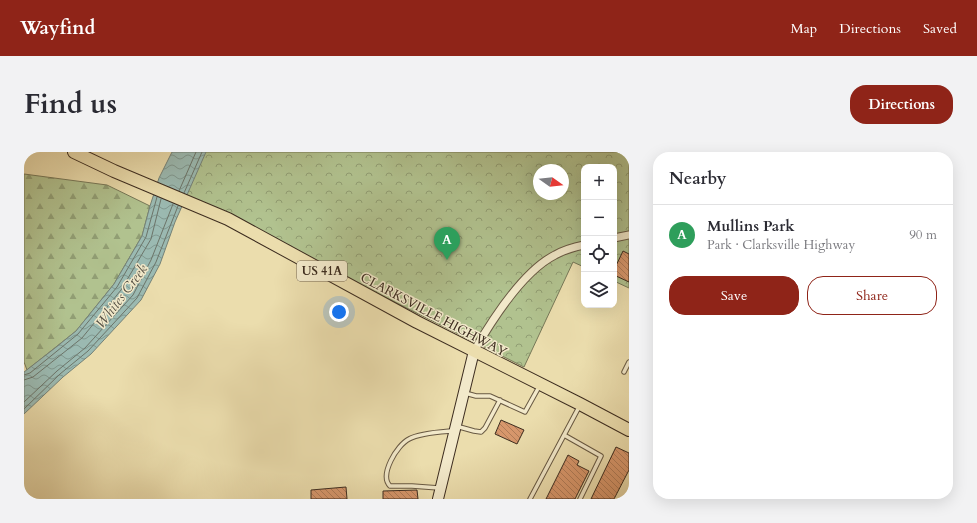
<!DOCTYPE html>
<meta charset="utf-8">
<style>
body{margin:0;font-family:Cardo,serif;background:#f2f2f3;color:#2b2b33}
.controls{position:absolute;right:12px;top:12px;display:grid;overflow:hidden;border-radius:8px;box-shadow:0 4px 16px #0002}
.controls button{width:36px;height:36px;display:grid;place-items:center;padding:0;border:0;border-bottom:1px solid #e1e1e2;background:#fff;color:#2b2b33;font:20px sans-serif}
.compass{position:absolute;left:509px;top:12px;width:36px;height:36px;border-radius:50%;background:#fff;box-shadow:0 4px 16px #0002;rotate:105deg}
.you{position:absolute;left:315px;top:160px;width:14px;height:14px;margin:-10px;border:3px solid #fff;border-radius:50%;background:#1a73e8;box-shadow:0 0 0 6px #1a73e833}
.badge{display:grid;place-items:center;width:26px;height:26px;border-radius:50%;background:#8f2418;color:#fff;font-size:13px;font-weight:700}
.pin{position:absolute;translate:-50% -33px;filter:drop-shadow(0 1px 2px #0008)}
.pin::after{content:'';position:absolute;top:21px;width:14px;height:12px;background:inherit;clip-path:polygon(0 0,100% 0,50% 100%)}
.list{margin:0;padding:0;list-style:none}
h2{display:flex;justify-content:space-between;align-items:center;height:52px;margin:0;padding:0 16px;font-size:17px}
h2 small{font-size:13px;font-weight:400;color:#7c7c81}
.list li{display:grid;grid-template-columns:26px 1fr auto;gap:12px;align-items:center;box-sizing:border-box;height:60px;padding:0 16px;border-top:1px solid #e1e1e2}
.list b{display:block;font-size:15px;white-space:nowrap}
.list p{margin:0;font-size:13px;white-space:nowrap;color:#7c7c81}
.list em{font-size:13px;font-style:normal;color:#7c7c81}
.actions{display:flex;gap:8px;padding:12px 16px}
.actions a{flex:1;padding:9px 0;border:1px solid #8f2418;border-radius:16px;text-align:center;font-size:14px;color:#8f2418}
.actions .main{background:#8f2418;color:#fff}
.icon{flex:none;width:22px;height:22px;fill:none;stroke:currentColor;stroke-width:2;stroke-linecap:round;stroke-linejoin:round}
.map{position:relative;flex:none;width:605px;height:347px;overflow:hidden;border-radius:16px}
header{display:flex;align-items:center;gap:24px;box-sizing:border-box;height:56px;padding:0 20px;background:#8f2418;color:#fff}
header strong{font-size:19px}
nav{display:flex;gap:22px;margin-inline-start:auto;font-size:14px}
.intro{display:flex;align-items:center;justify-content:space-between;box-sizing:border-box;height:96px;padding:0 24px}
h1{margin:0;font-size:28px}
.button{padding:10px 18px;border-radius:16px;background:#8f2418;color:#fff;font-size:14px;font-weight:700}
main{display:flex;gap:24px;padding:0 24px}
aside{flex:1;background:#fff;border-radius:16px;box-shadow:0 4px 16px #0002}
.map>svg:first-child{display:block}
.forest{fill:url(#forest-firs);stroke:#777858}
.park{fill:url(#park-crowns);stroke:#777858;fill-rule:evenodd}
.water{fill:url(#water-waves);stroke:#758278}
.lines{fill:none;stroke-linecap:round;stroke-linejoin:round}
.shore{stroke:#6c7469;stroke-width:1}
.building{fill:url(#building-back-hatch);stroke:#3d2d20}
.lane-casing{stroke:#685943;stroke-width:5.5}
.street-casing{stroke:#685943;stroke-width:9}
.secondary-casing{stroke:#3d2d20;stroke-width:12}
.primary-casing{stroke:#3d2d20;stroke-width:14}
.lane{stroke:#f2e9ca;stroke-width:3.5}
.street{stroke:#f2e9ca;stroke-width:7}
.secondary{stroke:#f2e9ca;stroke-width:10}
.primary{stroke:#ebddad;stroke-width:12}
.labels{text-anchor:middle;stroke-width:3;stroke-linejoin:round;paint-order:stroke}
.shield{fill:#f2e9ca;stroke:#736553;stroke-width:1}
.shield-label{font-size:12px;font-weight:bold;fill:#3d2d20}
.street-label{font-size:13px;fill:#3d2d20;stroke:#f2e9ca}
.water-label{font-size:14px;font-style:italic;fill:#545044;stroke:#f2e9ca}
</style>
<header>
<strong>Wayfind</strong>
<nav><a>Map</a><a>Directions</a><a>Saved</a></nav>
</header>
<div class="intro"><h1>Find us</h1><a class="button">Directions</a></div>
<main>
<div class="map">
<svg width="605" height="347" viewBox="0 0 605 347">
<defs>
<pattern id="forest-firs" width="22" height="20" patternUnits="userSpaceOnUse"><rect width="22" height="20" fill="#b1c28f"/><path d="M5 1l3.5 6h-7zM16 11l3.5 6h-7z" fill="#919e74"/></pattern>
<pattern id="park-crowns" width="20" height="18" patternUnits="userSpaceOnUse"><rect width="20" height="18" fill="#b1c28f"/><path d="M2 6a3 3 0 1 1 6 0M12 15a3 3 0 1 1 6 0" fill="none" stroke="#919e74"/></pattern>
<pattern id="water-waves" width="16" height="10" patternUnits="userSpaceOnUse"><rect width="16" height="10" fill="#9bbab2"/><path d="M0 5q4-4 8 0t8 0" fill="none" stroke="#809890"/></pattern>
<pattern id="building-back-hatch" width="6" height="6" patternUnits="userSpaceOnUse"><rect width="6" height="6" fill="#d7976c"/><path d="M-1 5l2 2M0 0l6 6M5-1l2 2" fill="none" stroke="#b07c58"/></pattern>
</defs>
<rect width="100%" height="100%" fill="#ebddad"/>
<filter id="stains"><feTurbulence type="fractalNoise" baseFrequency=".005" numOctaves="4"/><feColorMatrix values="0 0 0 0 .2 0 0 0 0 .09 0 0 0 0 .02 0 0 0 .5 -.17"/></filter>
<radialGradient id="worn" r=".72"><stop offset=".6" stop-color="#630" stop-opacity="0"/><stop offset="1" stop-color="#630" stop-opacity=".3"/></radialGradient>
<!-- forest -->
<path class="forest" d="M0 22 83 33 126 54 118 84 90 132 52 179 3 218 0 210Z"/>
<!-- park -->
<path class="park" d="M176 0H605V136L590 129V15H560V115L549 110 500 215 156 42ZM515 18H539V42H515Z"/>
<!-- water -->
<path class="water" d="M148 0H182L151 70 136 112 117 148 67 202 39 225 0 262V220L31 196 52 179 90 132 118 84 126 54 135 26Z"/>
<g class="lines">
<!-- shore -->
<path class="shore" d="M155 39 172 0
M160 41 178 0
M0 223 6 221 54 182 93 135 122 85 133 45
M0 228 9 225 58 186 97 138 127 87 137 47
M0 250 33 219 61 196 109 143 127 108 149 52
M0 257 36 222 64 199 113 146 132 110 154 54"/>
</g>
<!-- building -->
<path class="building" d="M599 99 605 102V130L590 123V118Z
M477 268 500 278 493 292 471 282Z
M592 295 605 301V318L590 347H567Z
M544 303 555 309 553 313 565 319 551 347H522Z
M322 335 323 347H287V338Z
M393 338 394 347H359V339Z"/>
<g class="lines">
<defs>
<path id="lane" d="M600 220 605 210
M441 241 452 244H466L501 260 516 233
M432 274 450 279 457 280 461 276 476 248
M540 283 577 304 556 347
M415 336 388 334H366C355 323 373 293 385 287 396 281 416 280 428 279
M506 347 555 255"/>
<path id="street" d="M590 86 605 83
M450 199C468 168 499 119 531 103 540 98 550 95 560 93"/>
<path id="secondary" d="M414 347 450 199"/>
<path id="primary" d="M50 0 90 19 204 67 393 170 556 252 605 278"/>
</defs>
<!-- lane casing -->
<use href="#lane" class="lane-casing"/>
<!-- street casing -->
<use href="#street" class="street-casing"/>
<!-- secondary casing -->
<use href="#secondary" class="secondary-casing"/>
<!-- primary casing -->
<use href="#primary" class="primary-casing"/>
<!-- lane -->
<use href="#lane" class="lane"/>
<!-- street -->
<use href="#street" class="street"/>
<!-- secondary -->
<use href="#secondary" class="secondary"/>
<!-- primary -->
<use href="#primary" class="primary"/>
</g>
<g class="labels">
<!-- shield labels -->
<rect class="shield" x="273" y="109" width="50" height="20" rx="3"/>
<g class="shield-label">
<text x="298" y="123">US 41A</text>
</g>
<!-- street labels -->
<g class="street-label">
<text transform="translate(410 162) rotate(28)" y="5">CLARKSVILLE HIGHWAY</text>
</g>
<!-- water labels -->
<g class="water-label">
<text transform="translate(97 144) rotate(-53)" y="5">Whites Creek</text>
</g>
</g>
<rect width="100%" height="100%" filter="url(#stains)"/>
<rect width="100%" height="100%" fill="url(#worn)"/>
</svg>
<div class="controls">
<button>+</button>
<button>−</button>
<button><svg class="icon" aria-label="locate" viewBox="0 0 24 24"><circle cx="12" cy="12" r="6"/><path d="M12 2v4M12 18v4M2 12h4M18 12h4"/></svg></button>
<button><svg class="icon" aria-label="layers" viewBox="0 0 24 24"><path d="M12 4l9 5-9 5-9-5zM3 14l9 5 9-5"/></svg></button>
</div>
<svg class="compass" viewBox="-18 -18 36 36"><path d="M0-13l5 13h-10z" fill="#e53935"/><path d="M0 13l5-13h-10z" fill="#7c7c81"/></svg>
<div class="you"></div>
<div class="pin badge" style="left:423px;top:108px;background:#2e9e5b">A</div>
</div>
<aside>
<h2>Nearby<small></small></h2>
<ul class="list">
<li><span class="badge" style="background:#2e9e5b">A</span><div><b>Mullins Park</b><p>Park · Clarksville Highway</p></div><em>90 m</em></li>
</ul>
<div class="actions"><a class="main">Save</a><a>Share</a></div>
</aside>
</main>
